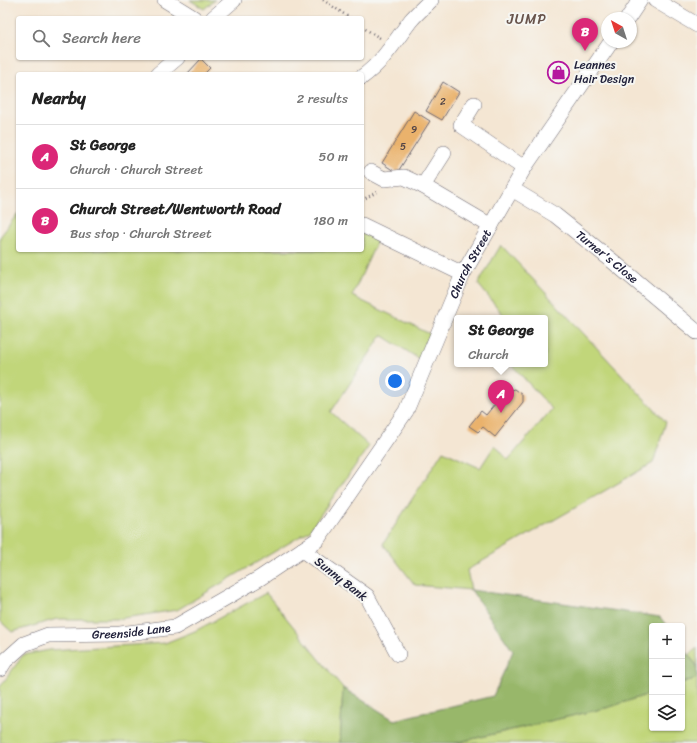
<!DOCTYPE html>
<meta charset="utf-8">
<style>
body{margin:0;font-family:Sriracha,sans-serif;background:#f2f2f2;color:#222}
.controls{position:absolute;right:12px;bottom:12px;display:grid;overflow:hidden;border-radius:4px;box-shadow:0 1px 3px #0004}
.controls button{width:36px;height:36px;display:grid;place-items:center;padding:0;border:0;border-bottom:1px solid #e0e0e0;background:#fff;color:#222;font:20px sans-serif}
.compass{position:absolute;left:601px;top:12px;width:36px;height:36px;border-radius:50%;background:#fff;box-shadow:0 1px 3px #0004;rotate:321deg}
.you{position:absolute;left:395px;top:381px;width:14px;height:14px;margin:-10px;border:3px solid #fff;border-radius:50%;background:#1a73e8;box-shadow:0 0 0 6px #1a73e833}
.badge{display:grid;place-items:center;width:26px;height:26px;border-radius:50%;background:#db2777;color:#fff;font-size:13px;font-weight:700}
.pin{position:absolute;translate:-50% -33px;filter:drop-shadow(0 1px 2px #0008)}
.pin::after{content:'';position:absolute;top:21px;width:14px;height:12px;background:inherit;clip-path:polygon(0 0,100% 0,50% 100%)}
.popup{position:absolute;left:454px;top:315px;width:94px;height:52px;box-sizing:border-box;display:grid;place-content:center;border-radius:4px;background:#fff;filter:drop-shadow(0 1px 3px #0005);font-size:13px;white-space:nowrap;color:#767676}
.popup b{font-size:15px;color:#222}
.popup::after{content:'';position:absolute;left:50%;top:100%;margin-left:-8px;border:8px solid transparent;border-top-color:#fff}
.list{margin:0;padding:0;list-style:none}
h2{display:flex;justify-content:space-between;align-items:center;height:52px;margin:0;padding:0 16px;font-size:17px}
h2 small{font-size:13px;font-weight:400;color:#767676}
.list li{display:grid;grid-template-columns:26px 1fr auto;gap:12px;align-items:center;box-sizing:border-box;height:64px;padding:0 16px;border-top:1px solid #e0e0e0}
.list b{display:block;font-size:15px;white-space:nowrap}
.list p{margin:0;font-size:13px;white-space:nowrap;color:#767676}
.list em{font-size:13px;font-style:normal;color:#767676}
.icon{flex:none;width:22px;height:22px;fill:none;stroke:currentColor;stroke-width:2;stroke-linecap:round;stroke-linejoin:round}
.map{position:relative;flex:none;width:697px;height:743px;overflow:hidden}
.search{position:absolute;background:#fff;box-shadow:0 1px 3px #0004;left:16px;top:16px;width:348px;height:44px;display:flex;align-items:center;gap:10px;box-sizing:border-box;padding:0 14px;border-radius:4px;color:#767676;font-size:15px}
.panel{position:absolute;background:#fff;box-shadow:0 1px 3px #0004;left:16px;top:72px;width:348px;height:180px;border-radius:4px}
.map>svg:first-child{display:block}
.green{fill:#c1d67a;stroke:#727c5a}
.forest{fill:#98b76a;stroke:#5d6c52}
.building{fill:#eab26c}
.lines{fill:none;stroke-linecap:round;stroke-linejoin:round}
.minor-casing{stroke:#6c6770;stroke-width:16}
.path{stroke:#6c6770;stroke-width:2.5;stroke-dasharray:1 3;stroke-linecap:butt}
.minor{stroke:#fff;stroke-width:15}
.labels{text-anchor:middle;stroke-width:4;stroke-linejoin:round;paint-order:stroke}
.number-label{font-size:10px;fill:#544647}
.poi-label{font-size:12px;fill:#22223b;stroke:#f6f6f2;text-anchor:start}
.street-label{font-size:12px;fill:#22223b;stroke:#f6f6f2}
.quarter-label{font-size:14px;letter-spacing:1px;fill:#68544c;stroke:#f6f6f2}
</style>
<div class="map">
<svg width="697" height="743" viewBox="0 0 697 743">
<rect width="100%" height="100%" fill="#f6f6f2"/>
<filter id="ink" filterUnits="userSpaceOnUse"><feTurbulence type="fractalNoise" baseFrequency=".025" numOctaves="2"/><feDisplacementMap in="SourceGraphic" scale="8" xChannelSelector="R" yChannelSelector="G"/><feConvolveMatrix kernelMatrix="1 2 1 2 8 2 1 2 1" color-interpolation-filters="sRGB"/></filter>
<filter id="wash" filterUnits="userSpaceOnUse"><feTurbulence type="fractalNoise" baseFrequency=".012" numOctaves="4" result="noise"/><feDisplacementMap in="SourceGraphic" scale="16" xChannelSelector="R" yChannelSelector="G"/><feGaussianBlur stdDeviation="0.9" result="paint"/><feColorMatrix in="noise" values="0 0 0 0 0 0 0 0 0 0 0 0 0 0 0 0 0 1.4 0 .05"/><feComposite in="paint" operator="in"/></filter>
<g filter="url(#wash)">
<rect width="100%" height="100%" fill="#f4e6d3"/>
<!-- green -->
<path class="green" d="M190 0H215L204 9Z
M18 213V250H362V233L377 241 352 296 430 334 419 359 382 335 331 412 369 446 309 531 177 610 117 619H57L12 632 0 621V237Z
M501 245 666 422 653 463 467 570 471 590 415 585 383 544 443 451 480 468 495 445 508 460 552 409 511 364H545V318H506L478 284Z
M266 593 343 688 340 743H0V687L23 655 50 650 165 643 195 631Z
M697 648V666L689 655Z
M697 678V743H455L610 707 652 693V728H682V683Z"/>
<!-- forest -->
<path class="forest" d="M471 590 660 617 667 626H652V693L610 707 455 743H340L343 688 394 720 493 696 513 651Z
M682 646 697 666V678L682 683Z"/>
<g id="blocks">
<!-- building -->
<path class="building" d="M201 59 210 68 204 74H187Z
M443 82 459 92 442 120 426 111Z
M414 111 430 121 397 173 382 163Z
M515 389 523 395V402L495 437 483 427 478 432 469 426 481 411 486 415 505 392Z"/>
</g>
</g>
<g filter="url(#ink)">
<use href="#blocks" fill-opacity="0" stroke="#6c6770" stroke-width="1"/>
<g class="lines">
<defs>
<g id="minor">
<path d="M165 0 194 18"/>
<path d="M655 0 697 25"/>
<path d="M213 18 234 0"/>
<path d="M628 18 640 0"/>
<path d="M158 74 177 58"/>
<path d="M362 77C384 61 395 41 411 20 417 13 424 7 431 0"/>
<path d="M474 104 461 125 524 168"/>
<path d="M371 172 384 179 404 177 423 186 491 226"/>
<path d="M423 186 444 153"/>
<path id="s1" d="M512 189 555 215 610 259 697 332"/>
<path d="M362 225 463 274"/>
<path d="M302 550 367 596 398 654"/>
<path id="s2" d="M0 669 5 661 24 644 48 635 120 634 175 627 260 578 317 540 406 411 463 274 524 168 611 42"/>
</g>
</defs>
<!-- minor casing -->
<use href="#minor" class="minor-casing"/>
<!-- path -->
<path class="path" d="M323 0 350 18
M362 27 380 38
M362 200 377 192"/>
<!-- minor -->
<use href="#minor" class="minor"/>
</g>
</g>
<!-- icons -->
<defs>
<symbol id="shop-ring" viewBox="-11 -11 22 22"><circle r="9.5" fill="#f6f6f2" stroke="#b5179e" stroke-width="1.5"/><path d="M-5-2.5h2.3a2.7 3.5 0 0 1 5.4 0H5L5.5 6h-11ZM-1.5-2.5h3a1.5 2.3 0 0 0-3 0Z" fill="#b5179e"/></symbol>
</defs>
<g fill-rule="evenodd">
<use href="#shop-ring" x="546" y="60" width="25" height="25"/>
</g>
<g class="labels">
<!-- number labels -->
<g class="number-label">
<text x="443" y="105">2</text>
<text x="414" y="133">9</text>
<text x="403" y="150">5</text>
</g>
<!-- poi labels -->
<g class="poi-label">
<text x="574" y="69">Leannes<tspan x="574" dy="14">Hair Design</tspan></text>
</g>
<!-- street labels -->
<g class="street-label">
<text dy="4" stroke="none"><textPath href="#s1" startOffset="117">Turner's Close</textPath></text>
<text dy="4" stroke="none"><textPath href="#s2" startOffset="672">Church Street</textPath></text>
<text transform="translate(341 579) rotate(38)" y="4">Sunny Bank</text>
<text dy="4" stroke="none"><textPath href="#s2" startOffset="144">Greenside Lane</textPath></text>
</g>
<!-- quarter labels -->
<g class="quarter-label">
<text x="527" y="24">JUMP</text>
</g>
</g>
</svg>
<div class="controls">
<button>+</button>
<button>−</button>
<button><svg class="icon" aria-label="layers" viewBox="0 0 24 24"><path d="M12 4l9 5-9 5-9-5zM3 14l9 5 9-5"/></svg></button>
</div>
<svg class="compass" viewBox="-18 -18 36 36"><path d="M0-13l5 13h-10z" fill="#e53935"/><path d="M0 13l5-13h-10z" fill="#767676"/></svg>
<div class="you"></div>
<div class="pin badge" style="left:501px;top:413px">A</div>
<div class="popup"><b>St George</b>Church</div>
<div class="pin badge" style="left:585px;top:51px">B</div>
<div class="search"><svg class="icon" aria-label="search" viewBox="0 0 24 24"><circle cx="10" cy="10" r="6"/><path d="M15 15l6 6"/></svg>Search here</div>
<section class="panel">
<h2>Nearby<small>2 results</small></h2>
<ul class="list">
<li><span class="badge">A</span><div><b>St George</b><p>Church · Church Street</p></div><em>50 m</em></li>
<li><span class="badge">B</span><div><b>Church Street/Wentworth Road</b><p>Bus stop · Church Street</p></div><em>180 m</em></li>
</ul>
</section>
</div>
